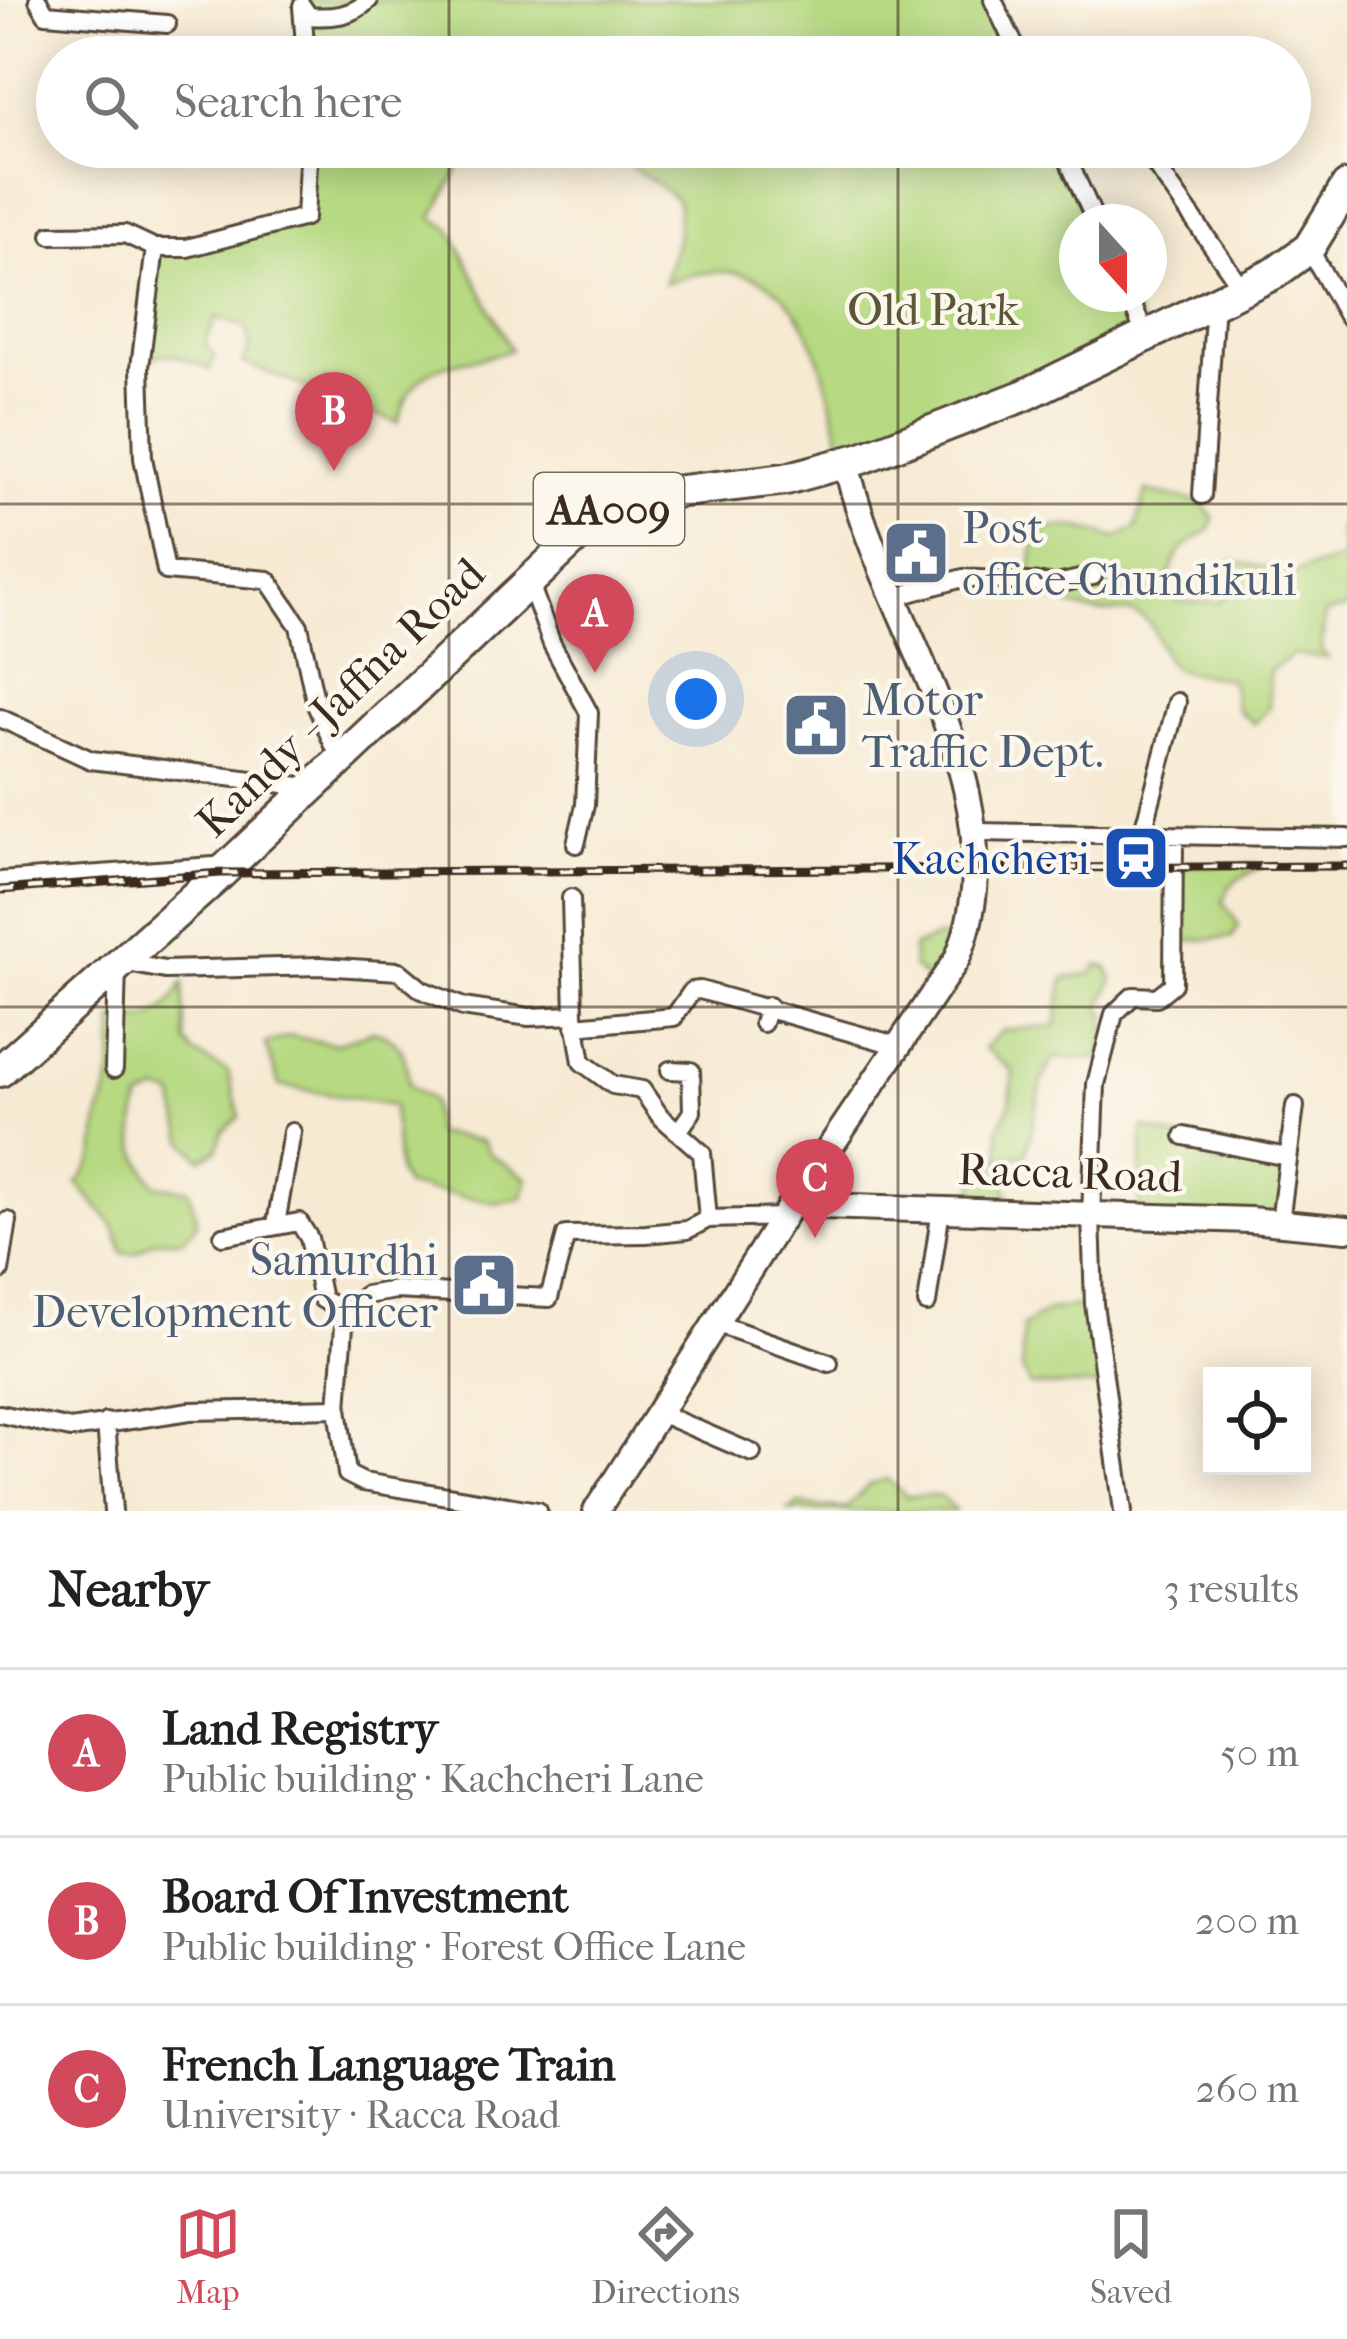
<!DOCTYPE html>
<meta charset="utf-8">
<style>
body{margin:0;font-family:"IM FELL French Canon",serif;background:#f2f2f2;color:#202124}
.controls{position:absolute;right:36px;bottom:36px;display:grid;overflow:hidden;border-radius:0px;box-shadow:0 6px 30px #0003}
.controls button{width:108px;height:108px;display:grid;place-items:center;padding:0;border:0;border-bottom:3px solid #e0e0e0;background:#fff;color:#202124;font:60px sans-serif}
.compass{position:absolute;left:1059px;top:204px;width:108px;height:108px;border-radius:50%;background:#fff;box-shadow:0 6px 30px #0003;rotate:159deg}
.you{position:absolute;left:696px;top:699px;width:42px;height:42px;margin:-30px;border:9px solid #fff;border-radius:50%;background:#1a73e8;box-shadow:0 0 0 18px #1a73e833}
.badge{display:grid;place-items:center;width:78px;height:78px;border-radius:50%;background:#d1495b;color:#fff;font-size:39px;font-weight:700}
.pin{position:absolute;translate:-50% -99px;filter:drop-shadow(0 3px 6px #0008)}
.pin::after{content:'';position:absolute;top:63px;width:42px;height:36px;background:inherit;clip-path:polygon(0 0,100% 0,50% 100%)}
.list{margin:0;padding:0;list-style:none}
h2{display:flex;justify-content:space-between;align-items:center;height:156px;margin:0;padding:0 48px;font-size:51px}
h2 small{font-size:39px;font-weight:400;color:#757577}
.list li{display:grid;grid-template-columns:78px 1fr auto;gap:36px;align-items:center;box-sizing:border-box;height:168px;padding:0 48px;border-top:3px solid #e0e0e0}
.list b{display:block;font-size:45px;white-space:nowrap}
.list p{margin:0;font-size:39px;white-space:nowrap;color:#757577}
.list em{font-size:39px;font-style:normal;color:#757577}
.icon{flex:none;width:66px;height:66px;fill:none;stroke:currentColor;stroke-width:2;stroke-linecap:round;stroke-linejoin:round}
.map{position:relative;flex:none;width:1347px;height:1511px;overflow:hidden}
.search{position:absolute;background:#fff;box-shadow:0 6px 30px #0003;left:36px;right:36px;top:36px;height:132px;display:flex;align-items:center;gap:30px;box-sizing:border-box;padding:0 42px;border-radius:66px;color:#757577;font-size:45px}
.sheet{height:660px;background:#fff}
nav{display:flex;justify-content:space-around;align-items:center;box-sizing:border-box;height:168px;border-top:3px solid #e0e0e0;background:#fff;font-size:33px;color:#757577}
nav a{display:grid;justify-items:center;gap:6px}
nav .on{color:#d1495b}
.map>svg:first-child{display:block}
.green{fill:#b6d981;stroke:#788250;stroke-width:3}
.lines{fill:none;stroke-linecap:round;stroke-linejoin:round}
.street-casing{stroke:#574739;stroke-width:22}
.secondary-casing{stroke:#574739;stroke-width:30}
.highway-casing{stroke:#574739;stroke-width:36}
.street{stroke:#fff;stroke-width:16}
.secondary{stroke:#fff;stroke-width:24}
.highway{stroke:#fff;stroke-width:30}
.rail-casing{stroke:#3b2a1e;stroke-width:9}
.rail{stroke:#fbf7ec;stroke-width:4.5;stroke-dasharray:14;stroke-linecap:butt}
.grid{fill:none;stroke:#3b2a1e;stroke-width:3;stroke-opacity:0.55}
.labels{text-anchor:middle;stroke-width:9;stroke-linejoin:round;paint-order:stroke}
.shield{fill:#fbf7ec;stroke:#75685c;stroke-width:3}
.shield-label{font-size:42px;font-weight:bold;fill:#3b2a1e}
.park-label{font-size:45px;fill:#5a5637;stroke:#fbf7ec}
.service-label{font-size:45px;fill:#4e5e75;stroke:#fbf7ec;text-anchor:start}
.street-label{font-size:45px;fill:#3b2a1e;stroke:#fbf7ec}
.transit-label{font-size:45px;fill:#164399;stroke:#fbf7ec;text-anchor:end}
</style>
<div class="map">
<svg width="1347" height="1511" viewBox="0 0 1347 1511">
<rect width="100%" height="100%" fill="#fbf7ec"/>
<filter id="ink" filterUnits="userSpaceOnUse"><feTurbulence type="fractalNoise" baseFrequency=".00833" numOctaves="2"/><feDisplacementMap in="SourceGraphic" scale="24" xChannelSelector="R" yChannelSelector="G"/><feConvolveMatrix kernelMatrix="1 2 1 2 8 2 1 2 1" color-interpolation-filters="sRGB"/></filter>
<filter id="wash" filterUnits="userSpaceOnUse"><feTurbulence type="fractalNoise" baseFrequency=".004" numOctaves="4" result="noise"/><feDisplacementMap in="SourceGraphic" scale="48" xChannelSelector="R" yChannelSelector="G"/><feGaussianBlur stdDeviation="2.7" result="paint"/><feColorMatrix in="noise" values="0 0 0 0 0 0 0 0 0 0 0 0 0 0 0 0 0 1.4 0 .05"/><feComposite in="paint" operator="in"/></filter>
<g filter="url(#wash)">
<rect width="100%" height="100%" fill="#f6ead3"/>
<!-- green -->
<path class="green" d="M302 0H993L1020 57H306Z
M309 147H471L432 218 450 228 511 350C454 369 415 353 398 423L243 363 250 346 247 329 217 317 205 344 215 355 210 369C179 360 169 342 140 367L155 248 296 222Z
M608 147H1062L1096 222H1077V294H1128L1146 337 846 463C821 361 806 233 665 283L678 236V202C657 179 629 170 608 147Z
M1146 491 1200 502 1214 518 1209 531C1177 547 1172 559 1165 593L1182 602H1220L1230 591 1231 561 1294 573 1344 558 1339 532 1347 506V609L1325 613 1321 650 1328 658 1293 655 1269 672V708L1254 724 1237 710 1231 681C1213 672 1193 677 1177 669 1159 660 1161 635 1148 622 1133 606 1113 614 1095 612 1078 610 1060 600 1041 598L1031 572 1035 536C1058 519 1090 530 1116 538L1136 528Z
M1175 865H1263C1245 879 1230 875 1223 902L1239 925 1232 937 1175 942Z
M941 936 963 945 937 988 913 967V947Z
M1098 965 1107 967 1113 979 1100 1009 1106 1012 1102 1059 1053 1058 1042 1082 1026 1155 1000 1158 1009 1201 975 1210 974 1159 1000 1157 999 1128 1010 1104 1013 1071 984 1048 1003 1030 1056 1026 1064 978 1091 974Z
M183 983 186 1042 194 1053 228 1072 240 1117 222 1132 217 1150 201 1159 184 1140 174 1096 159 1091 141 1100C129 1136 134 1155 156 1185L189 1190 197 1223 183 1240H156L136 1253H123L114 1226 77 1183C106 1151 91 1144 101 1113 114 1074 114 1060 114 1019 151 1024 165 1016 183 983Z
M372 1031C403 1038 406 1056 409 1085L432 1100 434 1133 482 1141 491 1155 528 1179 522 1198 498 1203 405 1186 398 1172 393 1105 280 1086 265 1044 290 1036 335 1044Z
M1143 1127 1212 1149 1209 1161 1221 1168 1235 1157 1287 1158 1280 1222 1139 1218Z
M1094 1304 1105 1385 1030 1386 1022 1369 1023 1326 1050 1310Z
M887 1479 906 1496H942L955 1511H789L798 1504 845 1509 870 1484Z"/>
</g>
<g filter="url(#ink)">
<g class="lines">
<defs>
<path id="street" d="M38 0 46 14 167 24
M993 0 1020 57
M302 6 309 16C331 18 352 16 369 0
M302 7 306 57
M309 147 305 217 187 248H155L140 367 143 458 166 571 268 580 299 626 316 705 340 759
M1062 147 1096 222
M1145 150 1244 291
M51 235 125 234 155 248
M1309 248 1347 316
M1128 294 1146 337
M1202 495 1215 302
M529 581 552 644 589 713 585 805 576 844
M895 597 963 578 1057 584 1093 576
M0 718 91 760 308 787
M976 832 1347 838
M1142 835 1177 702
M0 881 228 865
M571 898 574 1015 582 1062 613 1085 642 1090 660 1116 702 1153 708 1219
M122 962 165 970 320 966 399 971 422 990 463 1007 529 1017 574 1015
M763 1023 768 1006
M575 1026 674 1017 692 991 700 990 899 1046
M114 1069 117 968
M670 1070 691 1071 692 1112 680 1129
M1184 1136 1287 1157
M1280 1222 1295 1106
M276 1224 292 1132
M223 1236 299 1222 309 1238 322 1299 345 1312
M0 1271 8 1221
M927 1303 941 1209
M715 1323 829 1363
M338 1408 347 1474 363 1482 538 1511
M657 1412 752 1453
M0 1414 71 1429 190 1411 338 1408 345 1312 366 1295 396 1290 549 1298 566 1235 646 1234 687 1230 708 1219 783 1217
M106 1422 113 1511
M1123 1511 1094 1304 1091 1217 1096 1084 1114 1014 1133 996 1157 997 1173 984 1174 836"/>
<path id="secondary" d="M790 1205 1250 1220 1347 1229
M596 1511 783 1217 957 959C1026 793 881 621 846 463"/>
<path id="highway" d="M0 1071 221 873 601 514 639 496 786 479 862 458 1025 395 1275 273 1309 248 1347 186"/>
</defs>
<!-- street casing -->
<use href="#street" class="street-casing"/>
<!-- secondary casing -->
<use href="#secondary" class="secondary-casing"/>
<!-- highway casing -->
<use href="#highway" class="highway-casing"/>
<!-- street -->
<use href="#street" class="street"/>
<!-- secondary -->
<use href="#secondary" class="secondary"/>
<!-- highway -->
<use href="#highway" class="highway"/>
<defs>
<path id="rail" d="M0 890 221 873 1347 866"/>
</defs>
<!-- rail casing -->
<use href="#rail" class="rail-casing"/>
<!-- rail -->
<use href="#rail" class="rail"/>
</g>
</g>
<!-- grid -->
<path class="grid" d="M449 0V57M898 0V57M449 147V1511M898 147V1511M0 504H1347M0 1007H1347"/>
<!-- icons -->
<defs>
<symbol id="civic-square" viewBox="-11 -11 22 22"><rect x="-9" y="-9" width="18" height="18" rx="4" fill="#5c6f8a" stroke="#fbf7ec"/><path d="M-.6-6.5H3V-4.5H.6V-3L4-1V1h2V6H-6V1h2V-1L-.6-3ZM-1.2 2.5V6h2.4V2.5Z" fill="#fff"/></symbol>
<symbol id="station-square" viewBox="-11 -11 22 22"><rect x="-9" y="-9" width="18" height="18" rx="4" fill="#1a4fb4" stroke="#fbf7ec"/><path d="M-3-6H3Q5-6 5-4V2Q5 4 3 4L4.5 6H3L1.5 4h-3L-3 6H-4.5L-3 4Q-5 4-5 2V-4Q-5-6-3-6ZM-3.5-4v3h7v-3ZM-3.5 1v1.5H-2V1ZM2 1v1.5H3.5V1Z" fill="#fff"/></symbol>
</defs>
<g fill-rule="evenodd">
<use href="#civic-square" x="878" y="515" width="76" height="76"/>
<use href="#civic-square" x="778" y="687" width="76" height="76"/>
<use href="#station-square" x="1098" y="820" width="76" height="76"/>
<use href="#civic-square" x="446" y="1247" width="76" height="76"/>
</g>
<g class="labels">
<!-- shield labels -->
<rect class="shield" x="534" y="473" width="150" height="72" rx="9"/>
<g class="shield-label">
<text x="609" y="524">AA009</text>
</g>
<!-- park labels -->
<g class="park-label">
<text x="933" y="325">Old Park</text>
</g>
<!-- service labels -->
<g class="service-label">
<text x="962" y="543">Post<tspan x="962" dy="52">office-Chundikuli</tspan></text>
<text x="862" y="715">Motor<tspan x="862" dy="52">Traffic Dept.</tspan></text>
<text x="438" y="1275" text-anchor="end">Samurdhi<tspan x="438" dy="52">Development Officer</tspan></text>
</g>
<!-- street labels -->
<g class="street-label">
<text transform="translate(340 697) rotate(-44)" y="16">Kandy - Jaffna Road</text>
<text transform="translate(1070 1172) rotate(2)" y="16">Racca Road</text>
</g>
<!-- transit labels -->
<g class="transit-label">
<text x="1090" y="874">Kachcheri</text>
</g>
</g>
</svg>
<div class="controls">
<button><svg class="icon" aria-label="locate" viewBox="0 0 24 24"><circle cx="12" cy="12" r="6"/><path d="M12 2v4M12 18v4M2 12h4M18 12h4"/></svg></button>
</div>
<svg class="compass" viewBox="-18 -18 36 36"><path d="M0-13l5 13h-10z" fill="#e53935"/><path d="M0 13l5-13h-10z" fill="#757577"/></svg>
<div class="you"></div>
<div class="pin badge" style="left:595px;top:673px">A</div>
<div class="pin badge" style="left:334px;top:471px">B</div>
<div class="pin badge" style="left:815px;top:1238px">C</div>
<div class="search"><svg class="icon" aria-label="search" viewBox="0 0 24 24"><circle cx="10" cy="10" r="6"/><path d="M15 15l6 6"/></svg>Search here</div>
</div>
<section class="sheet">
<h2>Nearby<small>3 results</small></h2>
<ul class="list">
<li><span class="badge">A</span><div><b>Land Registry</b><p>Public building · Kachcheri Lane</p></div><em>50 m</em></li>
<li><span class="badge">B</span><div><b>Board Of Investment</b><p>Public building · Forest Office Lane</p></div><em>200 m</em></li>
<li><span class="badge">C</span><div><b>French Language Train</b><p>University · Racca Road</p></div><em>260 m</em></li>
</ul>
</section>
<nav>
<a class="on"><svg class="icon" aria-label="map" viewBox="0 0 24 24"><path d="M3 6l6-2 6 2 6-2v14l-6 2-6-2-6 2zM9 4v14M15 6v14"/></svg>Map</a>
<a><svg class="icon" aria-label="directions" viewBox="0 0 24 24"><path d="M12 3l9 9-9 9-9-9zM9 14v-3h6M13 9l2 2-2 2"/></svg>Directions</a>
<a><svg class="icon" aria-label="saved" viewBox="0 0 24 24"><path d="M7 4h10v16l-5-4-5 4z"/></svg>Saved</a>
</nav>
